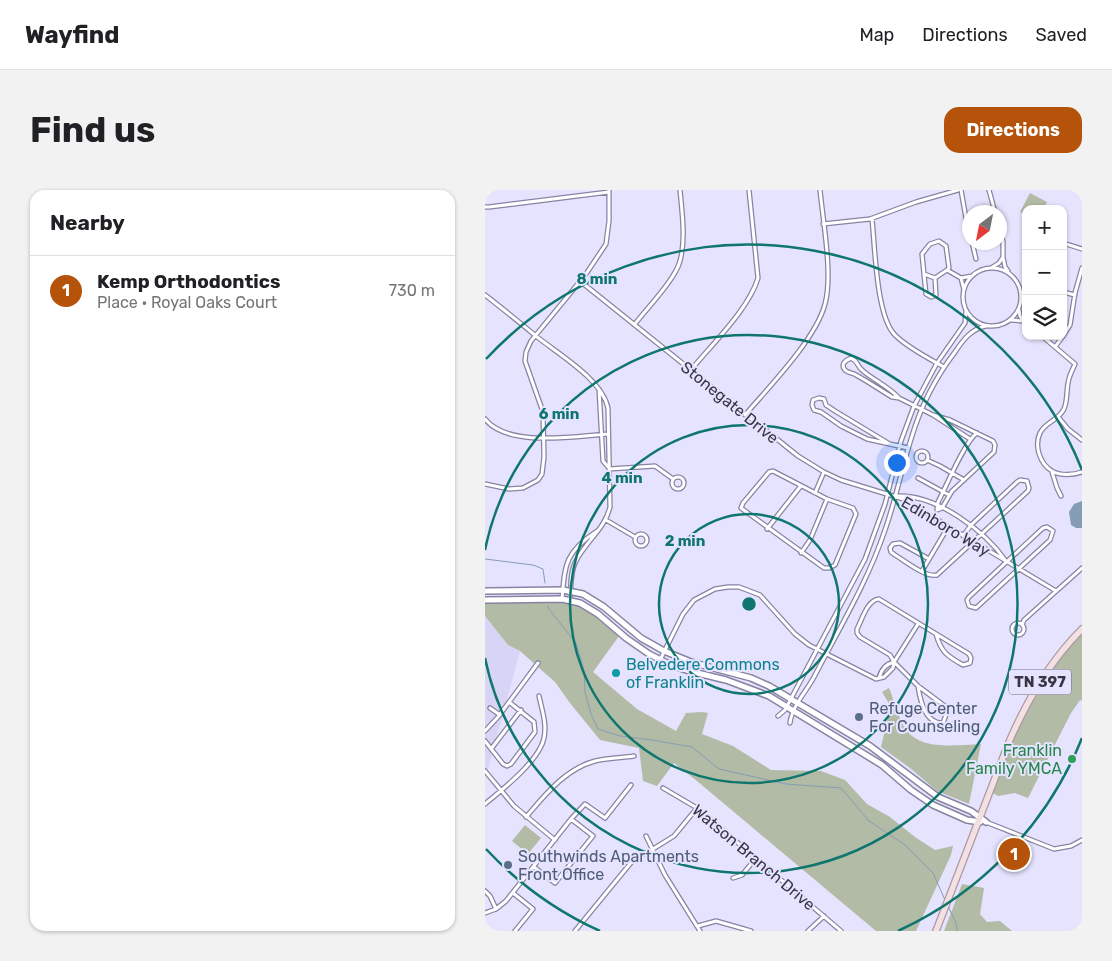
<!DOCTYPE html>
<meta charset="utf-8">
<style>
body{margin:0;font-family:Rubik,sans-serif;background:#f2f2f2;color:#202124}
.controls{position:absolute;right:15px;top:15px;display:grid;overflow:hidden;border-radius:10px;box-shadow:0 1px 4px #0004}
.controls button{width:45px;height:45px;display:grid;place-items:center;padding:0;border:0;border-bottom:1px solid #e0e0e0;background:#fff;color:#202124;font:25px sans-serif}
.compass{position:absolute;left:477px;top:15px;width:45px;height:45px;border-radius:50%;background:#fff;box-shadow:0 1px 4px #0004;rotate:212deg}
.you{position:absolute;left:411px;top:272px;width:18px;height:18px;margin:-12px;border:4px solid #fff;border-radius:50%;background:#1a73e8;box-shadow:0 0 0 8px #1a73e833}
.badge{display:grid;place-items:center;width:32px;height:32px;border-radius:50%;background:#b45309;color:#fff;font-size:16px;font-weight:700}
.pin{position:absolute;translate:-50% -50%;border:2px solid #fff;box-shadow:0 1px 5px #0006}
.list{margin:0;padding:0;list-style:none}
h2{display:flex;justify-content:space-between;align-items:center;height:65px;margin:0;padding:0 20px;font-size:21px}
h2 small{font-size:16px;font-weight:400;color:#757577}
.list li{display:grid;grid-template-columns:32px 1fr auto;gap:15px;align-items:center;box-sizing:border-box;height:70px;padding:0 20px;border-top:1px solid #e0e0e0}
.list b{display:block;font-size:19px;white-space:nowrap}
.list p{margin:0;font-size:16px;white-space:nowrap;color:#757577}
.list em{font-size:16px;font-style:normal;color:#757577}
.icon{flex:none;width:28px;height:28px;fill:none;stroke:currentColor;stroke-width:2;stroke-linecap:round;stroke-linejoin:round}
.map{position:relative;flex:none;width:597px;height:741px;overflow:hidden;border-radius:15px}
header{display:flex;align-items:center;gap:30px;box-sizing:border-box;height:70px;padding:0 25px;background:#fff;border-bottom:1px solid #e0e0e0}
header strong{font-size:24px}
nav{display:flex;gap:28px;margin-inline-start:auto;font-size:18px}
.intro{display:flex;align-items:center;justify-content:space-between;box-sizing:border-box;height:120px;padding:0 30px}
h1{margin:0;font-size:35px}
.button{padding:12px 22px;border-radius:15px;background:#b45309;color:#fff;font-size:18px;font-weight:700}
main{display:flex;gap:30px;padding:0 30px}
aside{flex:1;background:#fff;border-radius:15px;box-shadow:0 1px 4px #0004}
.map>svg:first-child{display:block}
.built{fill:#d8d4f6}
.green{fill:#b2bba6}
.water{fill:#859db4}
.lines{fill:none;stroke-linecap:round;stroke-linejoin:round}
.stream{stroke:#859db4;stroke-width:1}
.minor-casing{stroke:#8783a3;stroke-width:5.5}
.secondary-casing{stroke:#8783a3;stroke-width:8}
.primary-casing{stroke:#ac989f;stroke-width:8}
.minor{stroke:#fff;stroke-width:3}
.secondary{stroke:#fff;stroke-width:5}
.primary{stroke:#f3e0e3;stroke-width:5.5}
.ring{fill:none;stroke:#0f766e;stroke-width:2.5}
.culture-dot{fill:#0f9aa8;stroke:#e6e3ff;stroke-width:2}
.service-dot{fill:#5c6f8a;stroke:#e6e3ff;stroke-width:2}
.leisure-dot{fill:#2e9e5b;stroke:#e6e3ff;stroke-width:2}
.labels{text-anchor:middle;stroke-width:4;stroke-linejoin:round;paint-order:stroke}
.shield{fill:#e6e3ff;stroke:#6c6a7c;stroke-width:1}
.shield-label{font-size:15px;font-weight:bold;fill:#383644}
.street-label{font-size:16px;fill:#383644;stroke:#e6e3ff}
.culture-label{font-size:16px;fill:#0d838f;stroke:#e6e3ff;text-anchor:start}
.service-label{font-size:16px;fill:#4e5e75;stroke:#e6e3ff;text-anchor:start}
.leisure-label{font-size:16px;fill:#27864d;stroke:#e6e3ff;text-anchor:end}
.centre{fill:#0f766e;stroke:#e6e3ff;stroke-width:2.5}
.ring-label{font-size:15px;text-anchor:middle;font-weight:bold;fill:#0f766e;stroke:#e6e3ff;stroke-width:4;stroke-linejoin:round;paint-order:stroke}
</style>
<header>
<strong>Wayfind</strong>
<nav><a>Map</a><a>Directions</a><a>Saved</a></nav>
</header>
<div class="intro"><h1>Find us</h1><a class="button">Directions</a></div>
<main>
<aside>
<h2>Nearby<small></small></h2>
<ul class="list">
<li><span class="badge">1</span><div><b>Kemp Orthodontics</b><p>Place · Royal Oaks Court</p></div><em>730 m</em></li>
</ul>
</aside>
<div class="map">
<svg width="597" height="741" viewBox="0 0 597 741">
<rect width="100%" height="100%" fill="#e6e3ff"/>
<!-- built -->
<path class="built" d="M0 426 23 455 35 461 2 583 0 581Z"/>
<!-- green -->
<path class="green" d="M545 3 562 12 559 19H541V25L535 22Z
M77 409 95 413 131 440 134 446 108 482 152 519 191 541 201 523 217 522 223 523 217 544 248 556 286 580 336 581 360 590 382 614 405 627 430 647 450 660 468 656 466 665 431 741H391L212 591 189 573 172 596 158 591 154 558 115 550 85 513 70 492 35 461 23 455 0 426V410Z
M597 439V511L595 510 586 523 543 608 530 603 513 606 506 602 547 504Z
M404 498C409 510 412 523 418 535 432 562 471 555 496 554L484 614 452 601 425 578 396 557 403 527V512L397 502Z
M40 635 56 648 43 664 27 651Z
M477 694 499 698 495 724 502 732 515 731 527 741H459Z"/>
<!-- water -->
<path class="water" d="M597 311V338H591L586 335 584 322 589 314Z"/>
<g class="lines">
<!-- stream -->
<path class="stream" d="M0 369 48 375 58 379 60 393
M63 416V418L91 453 99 480 100 502 106 524 113 539 135 546 167 550 207 557 234 579 301 594 356 598 384 631 420 655 448 683 460 710
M463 716 471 733 472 741"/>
<defs>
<path id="minor" d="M476 0 484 45
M504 0 510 22
M0 17H4L124 2
M387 29C390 56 391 126 410 145 423 158 443 168 459 177
M338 34 385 29 431 12 473 0
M514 39 518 51V67
M487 52 491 69
M578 53 597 59
M478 107a29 29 0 1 1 58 0a29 29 0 1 1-58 0Z
M506 78 514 73 518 67 520 77 523 81
M462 80 450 88 439 84 437 64 445 54 454 51 461 56 464 78 462 80 476 88
M439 84 441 104 446 107 451 105 450 88
M95 91 313 266 339 282 356 290 418 309 571 401
M479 100 476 88 487 86
M578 102 590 105
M0 105C17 118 34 132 51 146 73 164 117 189 123 218L125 317C120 339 101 351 91 371 85 382 86 397 85 410
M526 130 538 131 535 126 534 120
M150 134C162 118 190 90 195 71 201 49 197 22 195 0
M557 146 590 174C588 179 585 184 584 189 581 198 583 210 579 219 573 231 560 232 555 243 549 256 555 274 567 281 575 286 589 285 597 282
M578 146 585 135 590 103 597 78
M570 157 578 146
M366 168C373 171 372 176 377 180 388 190 403 196 414 208L407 207C395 200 384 192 371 185 368 183 363 183 360 180 355 174 361 170 366 168Z
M206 180C226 155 264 119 273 88L264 0
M114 199 118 271 124 278
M414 208 448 225
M260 225C284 197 331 149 340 114 348 85 338 31 335 0
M574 228 583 239 597 250
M0 229C23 258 90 246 123 244
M485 249 448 225 465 230 508 251 510 255 509 262 467 301 457 318 452 320 453 312C461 297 480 251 492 243
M403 253 350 221 341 215 339 209 334 208 328 210 327 215 329 220 336 222 356 236 382 249 423 258
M431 267a6 6 0 1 1 12 0a6 6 0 1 1-12 0Z
M442 270 455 276 479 290
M124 279 170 276 188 289
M288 281 342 309 368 318 371 324 350 375 344 378H339L256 318 258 313 284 282Z
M567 282 572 298 576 306
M187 293a6 6 0 1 1 12 0a6 6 0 1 1-12 0Z
M433 288 464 305
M0 294 24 299 38 298 53 290 57 284 59 267 58 222 40 171 41 162 46 151 101 84 121 54 124 31V0
M330 303 339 282
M412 306C451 304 500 341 521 371
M121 330 150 347
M562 337 568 341 565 350 491 418 484 416 482 410 484 407 558 338Z
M282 339 315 297
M150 350a6 6 0 1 1 12 0a6 6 0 1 1-12 0Z
M316 363 325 350 342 309
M444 369 415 353 408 354 405 358 406 362 410 365C420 371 441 388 452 385L543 301 544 298 542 291 535 290 532 292 486 335 478 346
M437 381 463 337
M77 409C80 374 80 362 112 341
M527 439a6 6 0 1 1 12 0a6 6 0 1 1-12 0Z
M537 435 539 430 597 378
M175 470 198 424 209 410 230 399 243 397H254L275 405 310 444 324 455 391 489 399 487 408 478 409 472 433 434
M394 488C396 480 401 474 409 472
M433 496C435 510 440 534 458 533L462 522 461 517 433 496 409 472 405 465 375 447 372 443V439C377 430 382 410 394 409L484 464 486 468 485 473 478 475C462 466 456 462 451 444
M5 518 15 525
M293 526 300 520 380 369 400 314 416 251 429 216 452 173 480 133 481 121
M305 533C307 516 321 502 329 487 354 439 383 391 400 340 411 309 417 277 427 246 436 216 451 187 470 162 478 150 486 139 501 136
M0 541 13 527 53 473
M0 551 18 574 22 576 26 574 50 542 49 532 24 512
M6 559 36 520
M0 581 29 616 70 650
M178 598 212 618 356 741
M0 614C17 600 55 570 59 548 62 534 57 520 54 506
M41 627C60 605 80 579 110 571 122 568 136 568 149 566
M501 632 569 659 586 656 597 650
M161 646 180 685 215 741
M49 677 70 693 108 646 86 629
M248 688 257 685 271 668
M0 701 5 706 11 719
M28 703 48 719 30 741
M0 723 11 719 21 711 86 629 100 614 120 628 146 595
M213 736 231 731 266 741
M90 741 149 669 168 659 189 646 212 618
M323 741 339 726"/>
<path id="secondary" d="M0 401 78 400 98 404 119 417 156 448 179 461 206 472 266 488 284 496 385 556 453 607 486 621 501 632
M0 410 77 409 95 413 113 424 141 448 164 464 186 475 204 481 241 490 284 506 397 575 426 600 448 615 482 630 495 632"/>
<path id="primary" d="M451 741 524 552C542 510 565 471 597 439"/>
</defs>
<!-- minor casing -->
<use href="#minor" class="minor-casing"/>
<!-- secondary casing -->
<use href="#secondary" class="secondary-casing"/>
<!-- primary casing -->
<use href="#primary" class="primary-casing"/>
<!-- minor -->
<use href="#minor" class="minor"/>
<!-- secondary -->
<use href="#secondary" class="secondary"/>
<!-- primary -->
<use href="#primary" class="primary"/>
</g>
<!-- distance rings -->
<g class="ring">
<circle cx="264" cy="414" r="90"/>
<circle cx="264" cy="414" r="179"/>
<path d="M0 360A269 269 0 1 1 0 468"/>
<path d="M597 548A359 359 0 0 1 413 741M115 741A359 359 0 0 1 1 659M1 169A359 359 0 0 1 597 280"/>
</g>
<!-- markers -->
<circle class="culture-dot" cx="131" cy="483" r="5"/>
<g class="service-dot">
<circle cx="374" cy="527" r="5"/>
<circle cx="23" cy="675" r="5"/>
</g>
<circle class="leisure-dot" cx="587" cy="569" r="5"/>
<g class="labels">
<!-- shield labels -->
<rect class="shield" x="524" y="479.5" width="62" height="25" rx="4"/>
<g class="shield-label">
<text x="555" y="497">TN 397</text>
</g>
<!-- street labels -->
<g class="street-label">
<text transform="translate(245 212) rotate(39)" y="6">Stonegate Drive</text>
<text transform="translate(461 336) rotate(31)" y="6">Edinboro Way</text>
<text transform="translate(269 667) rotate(40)" y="6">Watson Branch Drive</text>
</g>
<!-- culture labels -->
<g class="culture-label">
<text x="141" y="480">Belvedere Commons<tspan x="141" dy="18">of Franklin</tspan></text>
</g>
<!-- service labels -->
<g class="service-label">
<text x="384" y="524">Refuge Center<tspan x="384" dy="18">For Counseling</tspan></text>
<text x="33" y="672">Southwinds Apartments<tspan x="33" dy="18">Front Office</tspan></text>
</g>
<!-- leisure labels -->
<g class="leisure-label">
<text x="577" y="566">Franklin<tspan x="577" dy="18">Family YMCA</tspan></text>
</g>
</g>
<circle cx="264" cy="414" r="8" class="centre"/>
<g class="ring-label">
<text x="112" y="94">8 min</text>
<text x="74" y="229">6 min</text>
<text x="137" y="293">4 min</text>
<text x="200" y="356">2 min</text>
</g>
</svg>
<div class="controls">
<button>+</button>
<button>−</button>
<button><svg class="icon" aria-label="layers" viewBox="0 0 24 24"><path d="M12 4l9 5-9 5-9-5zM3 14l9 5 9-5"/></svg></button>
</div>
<svg class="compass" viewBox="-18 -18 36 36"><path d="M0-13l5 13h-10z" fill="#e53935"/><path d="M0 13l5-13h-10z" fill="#757577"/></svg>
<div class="you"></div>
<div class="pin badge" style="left:529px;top:664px">1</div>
</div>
</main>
